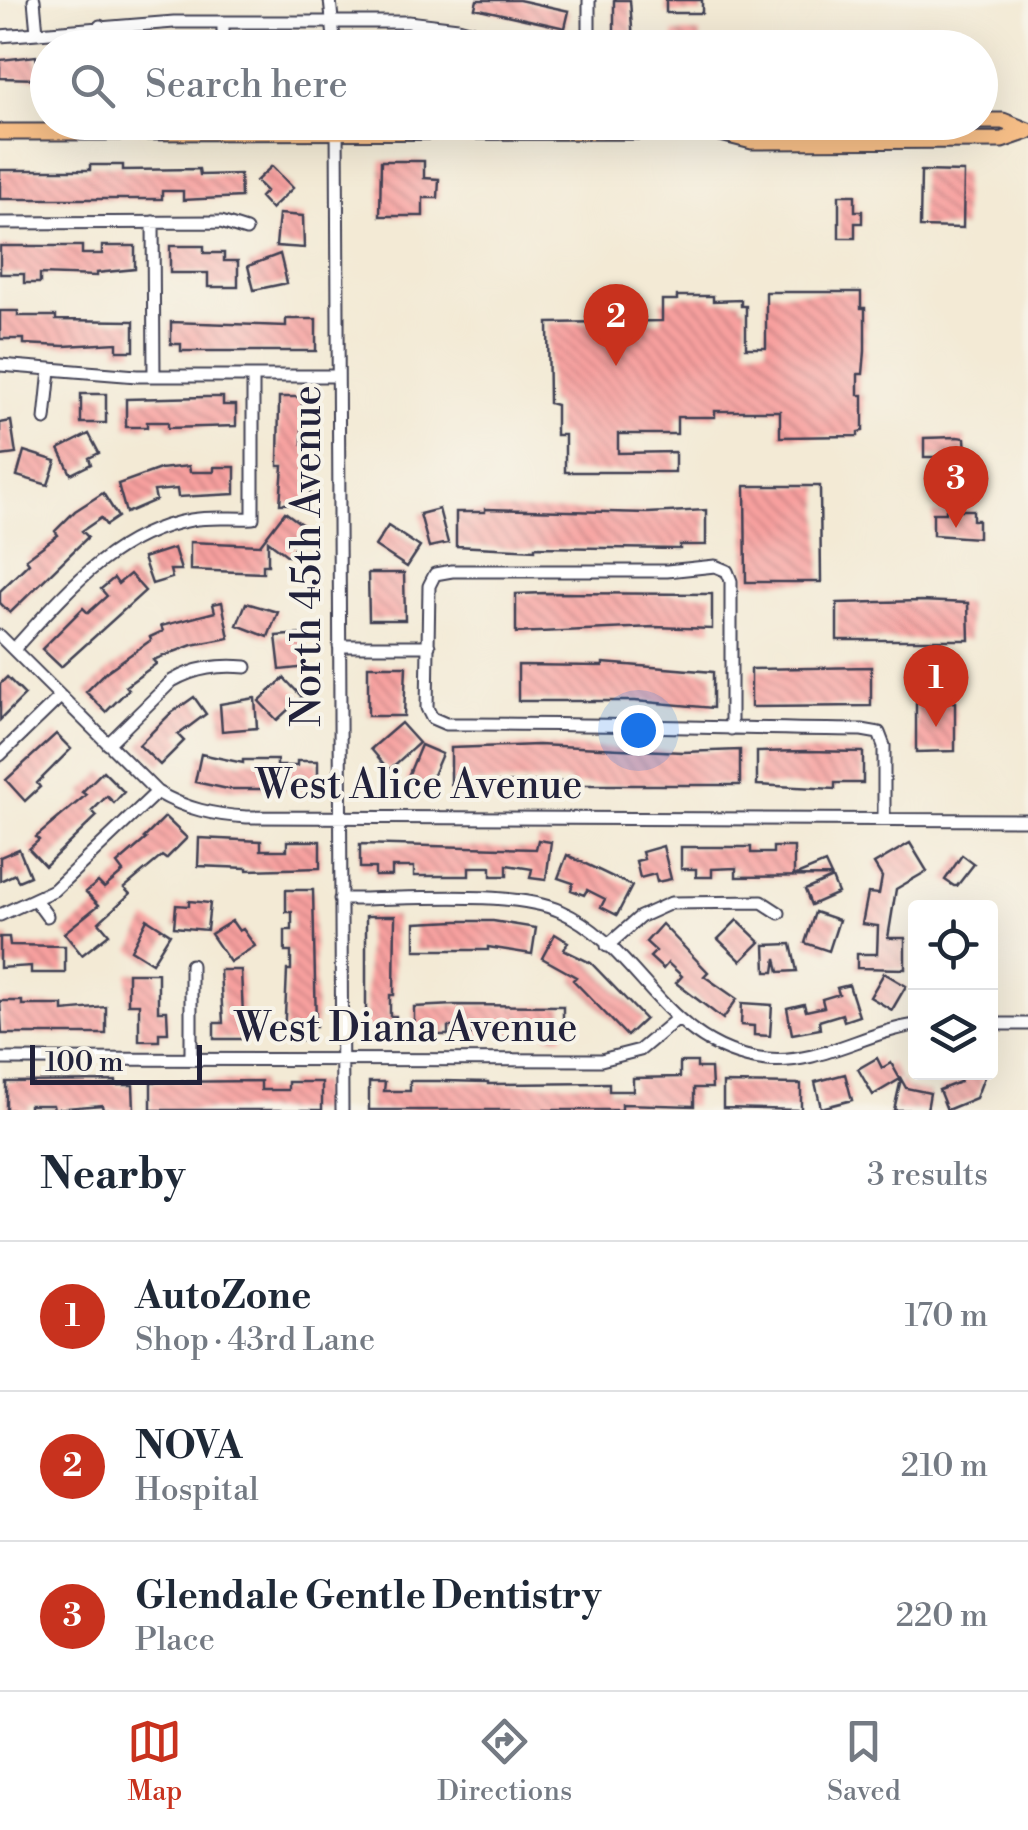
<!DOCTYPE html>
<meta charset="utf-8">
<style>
body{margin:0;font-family:"Libre Bodoni",serif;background:#f2f2f3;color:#1f2937}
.controls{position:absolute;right:30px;bottom:30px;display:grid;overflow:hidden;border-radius:10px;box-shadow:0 10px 40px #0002}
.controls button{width:90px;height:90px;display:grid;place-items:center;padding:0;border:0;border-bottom:2px solid #e0e1e3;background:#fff;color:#1f2937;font:50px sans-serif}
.scale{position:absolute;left:30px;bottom:25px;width:172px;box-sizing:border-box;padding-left:10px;border:5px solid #22223b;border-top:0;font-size:28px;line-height:35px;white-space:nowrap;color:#22223b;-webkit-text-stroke:8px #f7f3e8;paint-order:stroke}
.you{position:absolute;left:638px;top:730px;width:35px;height:35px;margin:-25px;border:8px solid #fff;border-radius:50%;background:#1a73e8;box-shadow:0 0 0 15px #1a73e833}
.badge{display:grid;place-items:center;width:65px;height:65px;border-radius:50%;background:#c8321e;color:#fff;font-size:32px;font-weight:700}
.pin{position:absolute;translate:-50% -82px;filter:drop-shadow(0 2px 5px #0008)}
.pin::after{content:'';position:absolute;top:52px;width:35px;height:30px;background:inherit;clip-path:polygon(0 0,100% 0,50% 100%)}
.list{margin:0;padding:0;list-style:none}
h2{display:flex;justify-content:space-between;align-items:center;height:130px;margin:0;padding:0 40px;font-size:42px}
h2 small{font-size:32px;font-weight:400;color:#747a83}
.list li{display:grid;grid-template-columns:65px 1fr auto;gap:30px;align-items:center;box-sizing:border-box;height:150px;padding:0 40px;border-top:2px solid #e0e1e3}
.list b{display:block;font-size:38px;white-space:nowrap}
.list p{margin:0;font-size:32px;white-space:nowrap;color:#747a83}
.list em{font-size:32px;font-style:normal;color:#747a83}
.icon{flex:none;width:55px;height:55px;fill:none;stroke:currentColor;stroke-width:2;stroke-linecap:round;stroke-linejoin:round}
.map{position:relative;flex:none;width:1028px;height:1110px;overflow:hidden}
.search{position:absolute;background:#fff;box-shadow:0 10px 40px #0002;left:30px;right:30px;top:30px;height:110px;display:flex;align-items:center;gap:25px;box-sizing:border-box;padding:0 35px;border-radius:55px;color:#747a83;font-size:38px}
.sheet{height:580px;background:#fff}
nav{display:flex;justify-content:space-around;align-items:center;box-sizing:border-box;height:140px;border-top:2px solid #e0e1e3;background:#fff;font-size:28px;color:#747a83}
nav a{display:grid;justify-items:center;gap:5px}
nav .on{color:#c8321e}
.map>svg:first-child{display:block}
.building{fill:url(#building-back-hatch)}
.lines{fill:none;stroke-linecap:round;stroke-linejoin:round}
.minor-casing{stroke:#414052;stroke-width:15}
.major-casing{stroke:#414052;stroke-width:19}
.minor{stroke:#fff;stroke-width:11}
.major{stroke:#f6be87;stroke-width:15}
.labels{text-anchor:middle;stroke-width:8;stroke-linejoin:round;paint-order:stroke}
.street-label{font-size:40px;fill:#22223b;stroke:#f7f3e8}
</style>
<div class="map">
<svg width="1028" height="1110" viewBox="0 0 1028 1110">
<defs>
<pattern id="building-back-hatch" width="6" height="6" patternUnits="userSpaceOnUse" patternTransform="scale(2.5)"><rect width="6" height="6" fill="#f8a09f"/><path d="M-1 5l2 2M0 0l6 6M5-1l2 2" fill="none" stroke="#c88283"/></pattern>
</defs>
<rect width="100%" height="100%" fill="#f7f3e8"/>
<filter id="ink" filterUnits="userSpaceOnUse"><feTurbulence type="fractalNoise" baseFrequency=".01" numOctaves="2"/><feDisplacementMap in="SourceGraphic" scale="20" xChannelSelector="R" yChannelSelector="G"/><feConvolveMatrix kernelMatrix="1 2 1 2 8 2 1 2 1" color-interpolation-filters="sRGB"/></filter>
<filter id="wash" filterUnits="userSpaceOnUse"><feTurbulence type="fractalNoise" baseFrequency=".0048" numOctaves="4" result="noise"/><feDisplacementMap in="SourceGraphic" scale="40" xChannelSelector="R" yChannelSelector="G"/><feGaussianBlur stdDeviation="2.25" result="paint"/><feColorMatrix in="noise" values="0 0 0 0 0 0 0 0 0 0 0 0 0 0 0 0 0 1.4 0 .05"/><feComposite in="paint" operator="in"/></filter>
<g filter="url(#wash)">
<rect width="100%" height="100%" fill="#f3ead5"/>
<g id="blocks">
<!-- building -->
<path class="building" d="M477 0H519L569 11 565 28 475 8Z
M614 0H630L633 42H614Z
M666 0H702V13H666Z
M673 33H700V48H673Z
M36 56 40 79 0 78V60Z
M381 161H424V178L439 179 438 198H423V216H380Z
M90 165H123V170L199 169 200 175 240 174 241 197 183 200V191H162V199H0V170H90Z
M272 166 293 188 271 209 260 197 266 191 256 181Z
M921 171 964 172 963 228 920 227Z
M839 195H855V211H862V223H855V238H839Z
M279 214 303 216 304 248 276 246Z
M0 246H82V254H102V246H135V269L97 273V276L40 274V283H24V274H0Z
M170 246H204V253H224V261H238V287H208V273H170Z
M280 254 287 283 254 290 248 266Z
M766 292H861V308H865V351L863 374H858V395H863V431L858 432V436L780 437V411H715V417H677V434H618V453L675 452V472H565V435H556V405L549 403 548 323 662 321V300H677V296H713V301L741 300V306H746V348H766Z
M0 311H18V316H56V320L134 321V351H117V343L64 346 24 344V339H0Z
M286 319H316V351H181V344H171V322L286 326Z
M81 394H106V423H81Z
M206 397H223V405H236V426L168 428V422H147V427H126V399Z
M279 397H302V444H306L311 503 280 504 283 466H278Z
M11 421 16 454 0 456V423Z
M89 434 99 453 89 458 91 464 71 474 59 449Z
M957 437 965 438 966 453 965 457H953V467H944V457H924V438Z
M24 451 56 461 48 485 17 476Z
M189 466 190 472H214V467H235V494L178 497 177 489 154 491 156 500 126 513 118 484 160 469Z
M745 486H820L821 582H746Z
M103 493 118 517 106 525 101 518 82 531 88 537 10 613 0 603V591L29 563 26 559 58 535 55 531 75 511Z
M439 509 448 543 429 547 420 514Z
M485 509 648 513 706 510V545H680V549L535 547V550L456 546V512H485Z
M946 510H973V520H978V538L933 535V513H946Z
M285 512 308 529 288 556 268 541V565H263V573L190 570V542L260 545Z
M388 526 420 547 407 567 375 546Z
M174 548 181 570H170L172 578 152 584 143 558Z
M368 573H404L405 620H369Z
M130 574 145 591 61 667 42 649 83 608 88 613 107 596 101 589 114 578 118 584Z
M545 593 712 594V629L654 627 516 633V594Z
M921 601 968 603 969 640H837V603Z
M222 602 229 638 192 645 153 660 156 664 126 686 129 689 106 712 86 692 106 672 151 640 150 637 163 631 161 626 215 612 213 604Z
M246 603 278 612 268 637 237 625Z
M304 634 308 667 280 670 276 636Z
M603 663 713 672V708L635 701H518V665L603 666Z
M368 666H406L404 716H368Z
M871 667V706L751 707V669Z
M7 677 25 695 0 720V684Z
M284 678 302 697 277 720 259 701Z
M194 697 206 714 178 735 184 741 160 765 139 745 170 714Z
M255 698 257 728 222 731 220 704Z
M955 702V751L916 752V703Z
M401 723 419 743 389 770 371 749Z
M56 734 71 749 37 783 40 787 25 801 6 780Z
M421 745 442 754 427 789 406 781Z
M538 745 682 752 740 750V785H569V781L451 784V748Z
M806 751 863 752V783H835V789L757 785V752Z
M201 754 243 763V760H277V766H297V761H318V789H228L195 782Z
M103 771 124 792 114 803 107 796 92 811 97 816 45 866 29 849 39 840 36 837 86 795 82 792Z
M165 817 187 838 166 859 162 856 124 888 130 894 99 922 109 934 82 955 64 933 99 905 86 892 98 882 104 888 123 872 117 864 146 839 144 838Z
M199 838 261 841V850H287V841H320V868L247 870V868L198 866Z
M538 840 551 842 546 880 530 878 532 869 507 865V876H491V867H469V876H414V867H392V876H375V868H360V844L536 849Z
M910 843 927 871 896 889 888 938H905V969L857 968V954H877L878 926 862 924 868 893 879 894 882 877 874 864Z
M663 846 671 879 657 882 655 874 640 878 636 861 644 859 642 852Z
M681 847H751V853H773V847H794V876L825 863 831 876 736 877V868L712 869V877H696V869H681Z
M19 849 30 876 18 881 15 874 0 881V857Z
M567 855 632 886 617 915 601 907 605 899 587 890 584 895 571 890 573 883 558 878Z
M962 855 974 864 957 886H954L945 880Z
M832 878 838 893 811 905 805 890Z
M286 890H313L316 1027H307L308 1040H284L287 970H291V952H285V930H292V912H286Z
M189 901 210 903 207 930 174 927 176 905 189 906Z
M815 912 839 920 829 951 805 943Z
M366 916H395L394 995H390V1016H396V1038H366Z
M147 919 170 934 152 963 131 950Z
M737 920 760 942 741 961 718 939Z
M232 921 239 931 243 929 255 946 230 962 211 934Z
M457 921H493L536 928 532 954 488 947V950H415V923Z
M662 924 708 972 704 976 737 999 723 1019 676 983 682 976 668 963 663 969 650 957 656 951 646 942Z
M555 934 568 942 564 950 591 963 645 1019 627 1036 573 980 576 977 542 958Z
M0 937H9L10 945 65 946V973H31V966L0 968Z
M791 944 797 971 779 972 776 958 774 972H766L765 945Z
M220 970H241L244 1039H214V1023H223Z
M128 973H158V1011H167L168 1033H159V1041H139V1004H128Z
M884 973 906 986 892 1010 870 997Z
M849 985 859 1016 844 1021 842 1014 819 1021 820 1029 792 1034 787 1008 804 1004 806 1011 824 1007 822 999 839 994 837 988Z
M0 1001H22V1005H63V1011L106 1007V1034H2Z
M742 1003 772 1005 770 1036 754 1035V1026L741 1025Z
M454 1005 563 1006V1037L547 1036V1028H523V1036H509V1027H484V1035H469V1027H448V1035H414V1007Z
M877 1058 882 1068 891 1063 900 1079 873 1095 858 1069Z
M680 1062H697V1068H711L712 1088H694V1106L622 1104V1110H369V1082H385L384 1091H410V1081H444L488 1082V1084L609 1083V1091H633V1078L680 1077Z
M964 1072H986L976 1098 947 1110 939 1090 960 1082Z
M845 1074 852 1100 821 1108 815 1082Z
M901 1079 906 1088 930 1093 927 1110H894Z
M116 1081V1085H133L134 1110H103L102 1105 54 1109 53 1105H29V1110H6V1082Z
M261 1081V1090H288V1082H322V1110H151V1082Z
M723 1083 801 1084V1110L723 1108Z"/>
</g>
</g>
<g filter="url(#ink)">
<use href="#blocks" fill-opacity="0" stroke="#414052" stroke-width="2.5"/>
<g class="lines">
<defs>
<path id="minor" d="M34 0 37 33
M330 0 335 48
M223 22V46
M100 26 102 46
M0 36 174 22H408L458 28 533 48
M454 48 458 28
M585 48 589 35V0
M337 122 342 1110
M153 222 154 376
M0 223 221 222 246 230
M0 365 137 376H338
M45 419 50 370
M0 636 157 792C186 809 213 815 247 817L1028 820
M339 646H429
M14 649C65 593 112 534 191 520 211 516 233 519 253 518V376
M731 729V581L727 571 715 566 667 571H452L435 574 429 586 427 708 432 718 446 724C585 723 723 729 862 730L879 733 884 746V818
M108 744 172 681C196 667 219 665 246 667
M0 755 60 697
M340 899C397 900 511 889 560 911 640 946 664 1049 767 1060 819 1065 865 1032 916 1025
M36 901 47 916
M0 915 54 890 157 792
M607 946 640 917 671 903 762 902 779 913
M191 965V1059
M990 1024H1028
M0 1059 601 1060 640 1050 678 1018"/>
<path id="major" d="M980 121H1003L1028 131
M0 132 713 131 752 141 1002 140 1028 131"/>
</defs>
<!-- minor casing -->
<use href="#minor" class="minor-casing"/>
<!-- major casing -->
<use href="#major" class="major-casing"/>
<!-- minor -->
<use href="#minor" class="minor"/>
<!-- major -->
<use href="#major" class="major"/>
</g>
</g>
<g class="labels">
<!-- street labels -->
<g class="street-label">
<text transform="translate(306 556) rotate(-90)" y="14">North 45th Avenue</text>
<text x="419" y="798">West Alice Avenue</text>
<text x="406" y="1041">West Diana Avenue</text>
</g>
</g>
</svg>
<div class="controls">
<button><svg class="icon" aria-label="locate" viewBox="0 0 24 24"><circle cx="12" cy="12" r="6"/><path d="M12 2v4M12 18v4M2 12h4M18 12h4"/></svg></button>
<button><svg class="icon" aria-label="layers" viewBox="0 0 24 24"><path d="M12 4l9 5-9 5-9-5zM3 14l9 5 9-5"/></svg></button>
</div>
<div class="scale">100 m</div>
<div class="you"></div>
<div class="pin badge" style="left:936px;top:727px">1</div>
<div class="pin badge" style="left:616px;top:366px">2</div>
<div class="pin badge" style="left:956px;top:528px">3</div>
<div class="search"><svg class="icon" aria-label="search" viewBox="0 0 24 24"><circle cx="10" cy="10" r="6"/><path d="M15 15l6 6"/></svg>Search here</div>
</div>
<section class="sheet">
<h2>Nearby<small>3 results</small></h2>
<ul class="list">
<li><span class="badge">1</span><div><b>AutoZone</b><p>Shop · 43rd Lane</p></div><em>170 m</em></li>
<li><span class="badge">2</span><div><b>NOVA</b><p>Hospital</p></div><em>210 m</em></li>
<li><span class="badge">3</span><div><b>Glendale Gentle Dentistry</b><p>Place</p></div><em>220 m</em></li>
</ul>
</section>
<nav>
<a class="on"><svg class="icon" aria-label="map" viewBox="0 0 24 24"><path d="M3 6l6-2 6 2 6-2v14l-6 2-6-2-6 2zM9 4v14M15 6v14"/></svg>Map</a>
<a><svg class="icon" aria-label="directions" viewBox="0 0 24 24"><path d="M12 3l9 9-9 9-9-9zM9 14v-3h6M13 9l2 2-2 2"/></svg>Directions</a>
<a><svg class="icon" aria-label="saved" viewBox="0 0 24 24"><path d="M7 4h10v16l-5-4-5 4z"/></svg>Saved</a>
</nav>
